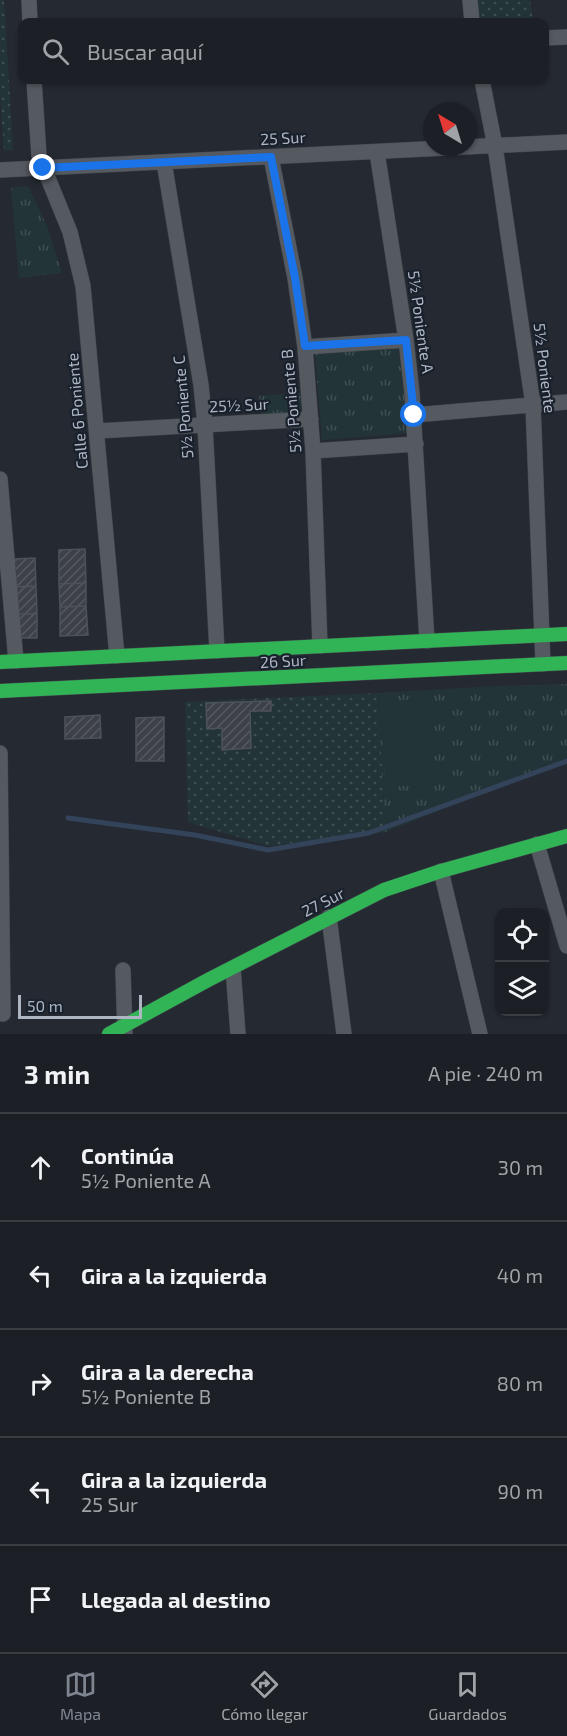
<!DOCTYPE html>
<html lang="es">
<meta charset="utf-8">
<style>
body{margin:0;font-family:"Exo 2",sans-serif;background:#292d32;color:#f1f3f6}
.controls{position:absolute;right:18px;bottom:18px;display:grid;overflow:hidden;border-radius:12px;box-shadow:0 2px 4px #0004}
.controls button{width:54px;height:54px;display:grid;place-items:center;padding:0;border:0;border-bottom:2px solid #3a3e43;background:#1c2026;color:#f1f3f6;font:30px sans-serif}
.compass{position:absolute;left:423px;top:102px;width:54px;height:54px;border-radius:50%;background:#1c2026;box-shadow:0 2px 4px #0004;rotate:322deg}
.scale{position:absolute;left:18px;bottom:15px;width:124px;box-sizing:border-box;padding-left:6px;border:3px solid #aeb6c4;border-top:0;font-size:16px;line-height:21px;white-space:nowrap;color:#aeb6c4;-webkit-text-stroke:4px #19212c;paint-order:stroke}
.stop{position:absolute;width:18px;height:18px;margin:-14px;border:4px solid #1a73e8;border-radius:50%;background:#fff}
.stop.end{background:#1a73e8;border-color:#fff;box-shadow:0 2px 6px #0008}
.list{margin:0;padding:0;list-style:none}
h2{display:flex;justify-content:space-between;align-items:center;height:78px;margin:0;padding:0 24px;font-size:26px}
h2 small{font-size:20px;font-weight:400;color:#a0a3a7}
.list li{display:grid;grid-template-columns:39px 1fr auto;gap:18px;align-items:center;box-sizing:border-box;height:108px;padding:0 24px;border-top:2px solid #3a3e43}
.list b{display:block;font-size:22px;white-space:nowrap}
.list p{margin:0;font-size:20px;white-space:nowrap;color:#a0a3a7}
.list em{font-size:20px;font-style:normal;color:#a0a3a7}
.icon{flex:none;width:33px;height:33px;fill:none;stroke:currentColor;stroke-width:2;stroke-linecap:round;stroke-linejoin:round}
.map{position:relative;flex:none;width:567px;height:1034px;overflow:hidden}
.search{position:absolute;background:#1c2026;box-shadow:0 2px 4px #0004;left:18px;right:18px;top:18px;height:66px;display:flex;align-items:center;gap:15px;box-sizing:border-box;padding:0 21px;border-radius:12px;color:#a0a3a7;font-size:22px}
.sheet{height:618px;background:#1c2026}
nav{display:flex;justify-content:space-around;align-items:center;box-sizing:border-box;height:84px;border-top:2px solid #3a3e43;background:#1c2026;font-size:16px;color:#a0a3a7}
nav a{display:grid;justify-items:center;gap:3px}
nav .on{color:#7e8591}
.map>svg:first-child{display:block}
.grass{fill:url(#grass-dots)}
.park{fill:url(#park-tufts)}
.pitch{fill:#223437}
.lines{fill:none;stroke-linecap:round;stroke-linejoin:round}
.stream{stroke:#33435a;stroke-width:5}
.building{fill:url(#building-hatch);stroke:#4d525a;stroke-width:1.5}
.street-casing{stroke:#42464c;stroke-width:16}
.fast-casing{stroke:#42464c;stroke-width:15}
.street{stroke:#555960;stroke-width:15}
.fast{stroke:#30b455;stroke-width:14}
.route{stroke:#1a73e8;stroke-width:8}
.labels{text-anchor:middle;stroke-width:4.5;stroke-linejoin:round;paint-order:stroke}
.street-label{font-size:16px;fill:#aeb6c4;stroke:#19212c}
</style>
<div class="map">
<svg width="567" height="1034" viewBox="0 0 567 1034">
<defs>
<pattern id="grass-dots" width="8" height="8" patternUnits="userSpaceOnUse" patternTransform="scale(1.5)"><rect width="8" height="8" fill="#223437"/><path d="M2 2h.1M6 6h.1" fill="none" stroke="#404f52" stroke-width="1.8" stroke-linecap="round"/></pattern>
<pattern id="park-tufts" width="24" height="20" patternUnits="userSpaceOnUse" patternTransform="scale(1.5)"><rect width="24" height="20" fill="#223437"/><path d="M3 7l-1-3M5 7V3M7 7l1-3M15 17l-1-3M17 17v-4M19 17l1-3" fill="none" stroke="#404f52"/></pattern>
<pattern id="building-hatch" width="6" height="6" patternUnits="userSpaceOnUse" patternTransform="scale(1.5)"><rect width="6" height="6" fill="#3c4047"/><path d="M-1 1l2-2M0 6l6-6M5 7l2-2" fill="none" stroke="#565960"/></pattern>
</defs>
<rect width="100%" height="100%" fill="#252a32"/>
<!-- grass -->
<path class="grass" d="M0 0H4L13 150 4 151 0 92Z
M478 0H530L533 22H480Z
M378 693 384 806 567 759 385 832 268 846 188 822 185 702Z"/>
<!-- park -->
<path class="park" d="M28 186 47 226 62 273 19 278 11 188Z
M398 348 411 433 322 440 315 354Z
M301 393V413L261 414 259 396Z
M567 684V759L385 832 378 693 496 686Z"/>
<!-- pitch -->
<path class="pitch" d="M427 698 434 784 386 787 379 702Z"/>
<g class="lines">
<!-- stream -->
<path class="stream" d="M68 818 195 835 268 850 369 833 567 761"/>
</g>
<!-- building -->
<path class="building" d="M85 549 86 583 59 584V550Z
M35 558 36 586 14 587 13 559Z
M86 583V606L60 607 59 584Z
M36 586 37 614H16L14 587Z
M86 606 88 635 60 636V607Z
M16 614H37V638H16Z
M271 701V711H250L251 748 222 750V728L207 729 206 703Z
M100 715 101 738 65 739V717Z
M164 717V761H136V718Z"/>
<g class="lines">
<defs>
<path id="street" d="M29 0 30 22
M470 0 472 22
M544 38 567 37
M34 80 39 156 70 232 83 286 117 656
M482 80 495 146 533 405 543 664
M377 152 406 340 412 393 427 641
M271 157 295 278 305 347 313 451 320 646
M164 162 201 385 205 425 217 651
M0 170 567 142
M305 347 406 340
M414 415 567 402
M97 431 311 419
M313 451 416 444
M0 479 16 661
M0 753 3 1014
M537 844 567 946
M441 871 480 1034
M329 917 344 1034
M233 968 238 1034
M123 970 125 1034"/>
<path id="fast" d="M0 662 567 634
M0 691 567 663
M109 1034 208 980 384 890 441 871 567 836"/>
</defs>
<!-- street casing -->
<use href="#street" class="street-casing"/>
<!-- fast casing -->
<use href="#fast" class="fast-casing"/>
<!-- street -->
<use href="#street" class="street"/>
<!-- fast -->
<use href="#fast" class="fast"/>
</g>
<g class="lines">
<!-- route -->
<path class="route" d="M43 168 271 157 295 278 305 346 406 340 414 415"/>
</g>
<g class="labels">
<!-- street labels -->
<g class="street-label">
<text transform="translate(283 138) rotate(-3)" y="6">25 Sur</text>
<text transform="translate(421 322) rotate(82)" y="6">5½ Poniente A</text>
<text transform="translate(545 368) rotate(83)" y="6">5½ Poniente</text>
<text transform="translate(291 401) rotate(-95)" y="6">5½ Poniente B</text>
<text transform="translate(239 405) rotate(-3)" y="6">25½ Sur</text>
<text transform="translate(183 407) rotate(-95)" y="6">5½ Poniente C</text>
<text transform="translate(77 411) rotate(-95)" y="6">Calle 6 Poniente</text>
<text transform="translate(283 661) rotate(-3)" y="6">26 Sur</text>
<text transform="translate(323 902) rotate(-27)" y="6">27 Sur</text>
</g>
</g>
</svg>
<div class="controls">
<button><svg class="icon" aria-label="locate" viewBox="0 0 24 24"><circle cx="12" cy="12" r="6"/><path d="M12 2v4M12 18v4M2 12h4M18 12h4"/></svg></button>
<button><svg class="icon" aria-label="layers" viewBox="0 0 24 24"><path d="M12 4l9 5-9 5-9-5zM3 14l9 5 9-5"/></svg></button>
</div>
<svg class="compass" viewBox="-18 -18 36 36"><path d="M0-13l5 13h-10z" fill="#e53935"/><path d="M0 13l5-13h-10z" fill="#a0a3a7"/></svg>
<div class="scale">50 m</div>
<div class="stop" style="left:414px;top:415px"></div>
<div class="stop end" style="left:43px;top:168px"></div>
<div class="search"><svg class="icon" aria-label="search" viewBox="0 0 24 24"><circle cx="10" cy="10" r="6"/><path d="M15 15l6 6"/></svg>Buscar aquí</div>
</div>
<section class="sheet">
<h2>3 min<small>A pie · 240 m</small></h2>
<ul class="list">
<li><svg class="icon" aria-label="ahead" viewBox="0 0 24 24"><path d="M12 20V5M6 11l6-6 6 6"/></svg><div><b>Continúa</b><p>5½ Poniente A</p></div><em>30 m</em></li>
<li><svg class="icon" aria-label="left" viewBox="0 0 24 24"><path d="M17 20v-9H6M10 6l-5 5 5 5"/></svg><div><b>Gira a la izquierda</b></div><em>40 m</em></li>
<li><svg class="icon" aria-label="right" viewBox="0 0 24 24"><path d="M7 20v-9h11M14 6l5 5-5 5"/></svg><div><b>Gira a la derecha</b><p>5½ Poniente B</p></div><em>80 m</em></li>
<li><svg class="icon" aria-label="left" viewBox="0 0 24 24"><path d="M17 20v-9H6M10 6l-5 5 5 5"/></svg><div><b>Gira a la izquierda</b><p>25 Sur</p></div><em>90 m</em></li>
<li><svg class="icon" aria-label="arrive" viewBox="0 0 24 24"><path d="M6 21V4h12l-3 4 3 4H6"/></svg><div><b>Llegada al destino</b></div></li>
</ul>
</section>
<nav>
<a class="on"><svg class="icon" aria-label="map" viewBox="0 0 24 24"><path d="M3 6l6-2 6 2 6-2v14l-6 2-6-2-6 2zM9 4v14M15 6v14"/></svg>Mapa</a>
<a><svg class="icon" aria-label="directions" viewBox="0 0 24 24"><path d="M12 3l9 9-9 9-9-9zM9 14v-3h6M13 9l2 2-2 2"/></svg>Cómo llegar</a>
<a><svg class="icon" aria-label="saved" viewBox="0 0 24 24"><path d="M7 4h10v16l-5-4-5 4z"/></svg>Guardados</a>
</nav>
